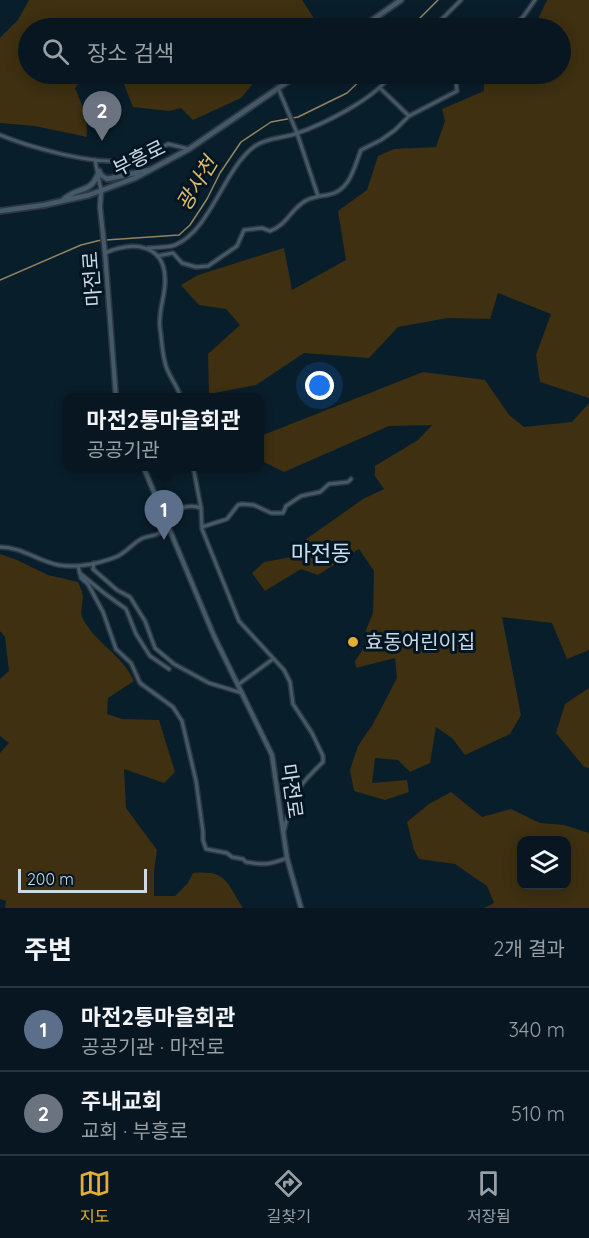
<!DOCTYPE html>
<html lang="ko">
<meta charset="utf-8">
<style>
body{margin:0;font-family:Quicksand,"Noto Sans KR",sans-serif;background:#101f29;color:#f1f3f6}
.controls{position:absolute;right:18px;bottom:18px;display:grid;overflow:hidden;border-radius:12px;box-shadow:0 3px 15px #0003}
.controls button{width:54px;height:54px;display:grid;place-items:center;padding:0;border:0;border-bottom:2px solid #28353e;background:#071620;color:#f1f3f6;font:30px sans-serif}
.scale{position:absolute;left:18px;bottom:15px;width:129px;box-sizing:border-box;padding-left:6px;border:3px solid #cdd9e3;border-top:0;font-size:16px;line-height:21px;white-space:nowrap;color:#cdd9e3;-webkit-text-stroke:4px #021522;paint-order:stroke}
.you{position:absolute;left:320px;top:386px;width:21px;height:21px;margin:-15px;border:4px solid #fff;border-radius:50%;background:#1a73e8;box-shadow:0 0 0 9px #1a73e833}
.badge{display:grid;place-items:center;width:39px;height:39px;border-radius:50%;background:#e1af34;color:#fff;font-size:20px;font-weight:700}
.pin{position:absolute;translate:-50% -50px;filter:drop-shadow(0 2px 3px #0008)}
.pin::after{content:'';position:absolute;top:32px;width:21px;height:18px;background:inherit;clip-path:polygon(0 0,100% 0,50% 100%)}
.popup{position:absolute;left:63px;top:393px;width:201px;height:78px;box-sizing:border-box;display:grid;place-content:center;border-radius:12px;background:#071620;filter:drop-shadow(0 2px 4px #0005);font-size:20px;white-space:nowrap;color:#989fa5}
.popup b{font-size:22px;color:#f1f3f6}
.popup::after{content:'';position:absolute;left:50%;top:100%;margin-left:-12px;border:12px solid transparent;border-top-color:#071620}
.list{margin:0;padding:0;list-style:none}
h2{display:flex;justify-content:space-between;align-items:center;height:78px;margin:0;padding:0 24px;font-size:26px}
h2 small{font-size:20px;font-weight:400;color:#989fa5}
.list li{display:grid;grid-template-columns:39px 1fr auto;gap:18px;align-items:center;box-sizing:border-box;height:84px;padding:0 24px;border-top:2px solid #28353e}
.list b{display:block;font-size:22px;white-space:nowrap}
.list p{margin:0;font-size:20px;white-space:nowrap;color:#989fa5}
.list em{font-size:20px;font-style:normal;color:#989fa5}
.icon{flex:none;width:33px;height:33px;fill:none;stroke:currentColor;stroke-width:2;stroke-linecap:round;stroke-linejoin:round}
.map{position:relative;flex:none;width:589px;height:908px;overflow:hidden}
.search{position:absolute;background:#071620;box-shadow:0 3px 15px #0003;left:18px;right:18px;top:18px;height:66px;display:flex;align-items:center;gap:15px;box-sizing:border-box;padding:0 21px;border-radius:33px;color:#989fa5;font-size:22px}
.sheet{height:246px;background:#071620}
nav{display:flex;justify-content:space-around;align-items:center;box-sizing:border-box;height:84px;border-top:2px solid #28353e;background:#071620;font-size:16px;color:#989fa5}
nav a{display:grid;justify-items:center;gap:3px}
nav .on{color:#e1af34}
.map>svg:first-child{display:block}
.green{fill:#3e3011;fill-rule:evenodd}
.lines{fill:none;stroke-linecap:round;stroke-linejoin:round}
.stream{stroke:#928461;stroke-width:1.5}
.minor-casing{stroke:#2d3641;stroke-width:6}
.tertiary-casing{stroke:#2d3641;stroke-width:7}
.secondary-casing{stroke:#2d3641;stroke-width:8}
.minor{stroke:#435a69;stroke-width:3}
.tertiary{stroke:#435a69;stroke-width:4}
.secondary{stroke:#435a69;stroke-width:4.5}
.poi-dot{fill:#e1af34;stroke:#021522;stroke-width:2}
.labels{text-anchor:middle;stroke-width:6;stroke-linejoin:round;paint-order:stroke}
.street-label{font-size:20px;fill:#cdd9e3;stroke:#021522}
.poi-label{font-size:20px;fill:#cdd9e3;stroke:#021522;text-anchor:start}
.water-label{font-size:21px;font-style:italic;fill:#e0ba68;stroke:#021522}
.quarter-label{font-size:22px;fill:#c6e0f2;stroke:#021522}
</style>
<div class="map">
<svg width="589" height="908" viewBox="0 0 589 908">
<rect width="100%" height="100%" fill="#091e2b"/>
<!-- green -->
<path class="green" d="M29 0H302L320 28H28V74H86L75 88 86 115 87 137 35 126 0 123V38L18 20Z
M547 0H589V398L540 382 536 355 551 314 498 293 490 319 448 318 398 327 369 358 304 353 256 385 209 394 208 354 240 325 226 309 199 305 181 285 198 275 284 248 292 290 346 260 338 211 367 190 378 156 394 149 436 147 445 121 442 109 484 91V74H560V28H529L536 23Z
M120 74H261L241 98 193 120 181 108 169 111 133 107Z
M423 372 485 380 509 415 524 427 572 422 589 403V650L567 659 552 623 502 617 521 715 510 734 465 755 452 738 436 727 430 763 410 772 398 760 375 758 372 783 407 780 409 792 385 800 354 791 350 770 358 746 373 724 397 678 395 658 356 668 355 661 365 646 366 630 373 613 374 571 359 549 318 575 301 569 265 591 252 573 264 562 297 556 302 542 363 499 384 489 375 476V466L418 440 432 425 389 426 284 472 260 460V446L263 435Z
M0 554 17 560 48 575 78 582C80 587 82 591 83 596 83 604 79 612 83 619 97 645 121 653 134 681L108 698 107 714 122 719 159 720 175 772 164 783 124 769 126 808 157 850 154 871V896H175L188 883 193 873C227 870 226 882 243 908H5L6 901 0 899V753L9 743 0 736V679L9 671 5 637 0 631Z
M589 688V768L584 767 556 733 565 704Z
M451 792 482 817 511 809 540 823 564 825 589 833V908H484L494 903 487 886 455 864 419 859 414 850 407 822 429 804ZM522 840H566V886H522Z"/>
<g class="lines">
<!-- stream -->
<path class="stream" d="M410 28 438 0
M106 240 179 235 190 225 207 199 220 173 241 142 271 122 298 117 347 93 367 74
M0 280 81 245 101 240"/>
<defs>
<path id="minor" d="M433 28 461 0
M510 28 523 17 535 0
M278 88 297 133 318 196
M380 88 409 116
M0 135C29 147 84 162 115 161 134 160 152 154 168 144L189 149
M95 160 101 190
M148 248C156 247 168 248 175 245 211 230 224 168 255 146 266 138 283 138 295 134 322 125 377 98 391 74
M105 253C133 241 166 243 165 282 165 297 158 311 160 328 162 341 162 357 167 369 171 379 178 387 181 398
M157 256 173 253 182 263 196 267 208 266 237 246 244 230 262 228 270 231C286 225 289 213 301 204 307 198 319 196 327 195 350 192 354 167 361 150L381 140 395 130 409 116 457 91 456 82 461 74
M193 466 201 508 202 529 239 621 284 670 290 682 293 704 312 733 323 756V762C296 788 292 794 284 831
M202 527 227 519 238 505 242 504 254 505 271 513H283L286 506 301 496 320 492 329 484 348 482 351 479
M0 547C18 547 31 556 48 562 68 570 95 565 116 557 126 553 132 544 141 539 148 535 158 537 163 530 166 526 163 526 165 522 172 509 188 503 201 508
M94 563 93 569 117 590 130 597 145 621 155 648 174 664 209 683 242 693
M78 566 81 578 88 584 103 612 116 649 131 663 140 683 173 707 182 721 196 781 203 832V840L206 849 227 853 232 857 243 859 246 862C264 865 269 865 287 858
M81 574 104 593 126 609 136 634 150 656 169 669
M239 684 273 659"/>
<path id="tertiary" d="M101 192 100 207 105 253 116 398
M143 466 214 636 272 755 287 858 301 908"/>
<path id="secondary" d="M361 28 401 0
M99 171 101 175 107 179 149 170
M64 199C79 186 92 194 99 171
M0 211 44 205 89 195 135 178 189 149 299 74"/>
</defs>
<!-- minor casing -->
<use href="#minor" class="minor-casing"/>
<!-- tertiary casing -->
<use href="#tertiary" class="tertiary-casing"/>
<!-- secondary casing -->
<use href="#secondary" class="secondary-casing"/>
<!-- minor -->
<use href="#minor" class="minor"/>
<!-- tertiary -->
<use href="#tertiary" class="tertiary"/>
<!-- secondary -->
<use href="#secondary" class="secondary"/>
</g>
<!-- markers -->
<circle class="poi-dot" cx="353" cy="642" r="6"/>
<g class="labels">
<!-- street labels -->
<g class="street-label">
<text transform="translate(139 158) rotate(-26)" y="7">부흥로</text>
<text transform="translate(92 279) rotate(-94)" y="7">마전로</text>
<text transform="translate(292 791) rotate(82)" y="7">마전로</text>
</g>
<!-- poi labels -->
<g class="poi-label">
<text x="365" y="649">효동어린이집</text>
</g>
<!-- water labels -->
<g class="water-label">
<text transform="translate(197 184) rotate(-59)" y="7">광사천</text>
</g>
<!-- quarter labels -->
<g class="quarter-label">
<text x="321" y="561">마전동</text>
</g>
</g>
</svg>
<div class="controls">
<button><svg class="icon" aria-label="layers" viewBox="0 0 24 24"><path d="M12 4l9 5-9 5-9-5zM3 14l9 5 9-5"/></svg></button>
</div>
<div class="scale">200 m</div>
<div class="you"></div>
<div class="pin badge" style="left:164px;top:540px;background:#5c6f8a">1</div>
<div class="popup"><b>마전2통마을회관</b>공공기관</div>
<div class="pin badge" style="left:102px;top:141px;background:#6b7280">2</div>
<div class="search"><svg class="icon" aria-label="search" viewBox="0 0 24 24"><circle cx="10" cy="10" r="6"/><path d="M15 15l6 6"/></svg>장소 검색</div>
</div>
<section class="sheet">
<h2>주변<small>2개 결과</small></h2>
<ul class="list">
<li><span class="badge" style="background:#5c6f8a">1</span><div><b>마전2통마을회관</b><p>공공기관 · 마전로</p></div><em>340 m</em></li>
<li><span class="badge" style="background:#6b7280">2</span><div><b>주내교회</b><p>교회 · 부흥로</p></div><em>510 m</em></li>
</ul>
</section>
<nav>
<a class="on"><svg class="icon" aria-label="map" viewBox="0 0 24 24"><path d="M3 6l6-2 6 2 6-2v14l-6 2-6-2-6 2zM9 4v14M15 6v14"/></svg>지도</a>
<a><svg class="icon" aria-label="directions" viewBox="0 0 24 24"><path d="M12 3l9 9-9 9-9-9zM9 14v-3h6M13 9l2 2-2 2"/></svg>길찾기</a>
<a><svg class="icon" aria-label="saved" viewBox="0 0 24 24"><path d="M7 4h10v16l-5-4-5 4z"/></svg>저장됨</a>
</nav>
